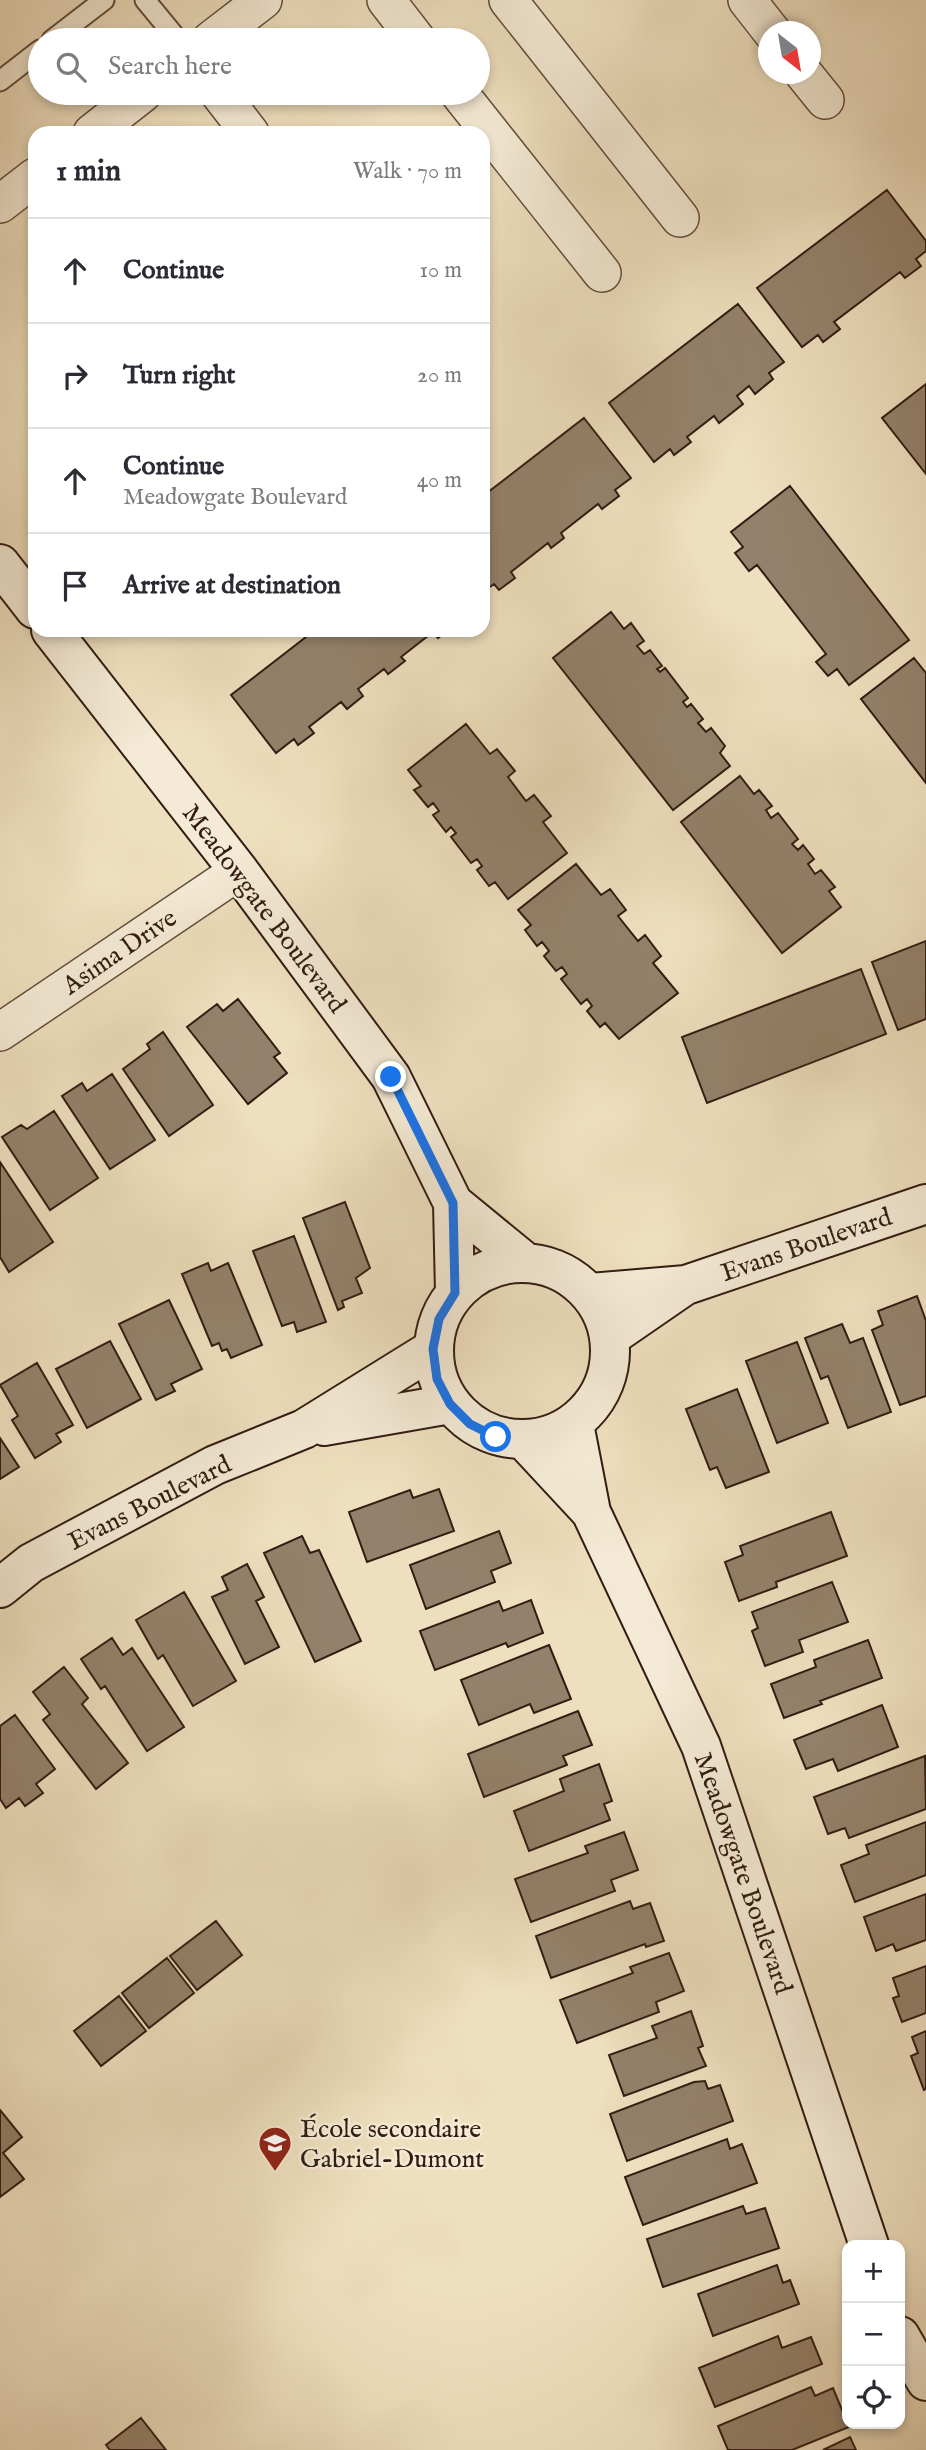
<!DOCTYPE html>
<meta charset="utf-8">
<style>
body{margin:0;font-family:"IM FELL English",serif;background:#f2f2f3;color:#2b2b33}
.controls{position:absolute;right:21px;bottom:21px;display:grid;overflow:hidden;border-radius:14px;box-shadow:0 4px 10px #0003}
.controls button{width:63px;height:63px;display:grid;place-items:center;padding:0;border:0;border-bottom:2px solid #e1e1e2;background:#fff;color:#2b2b33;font:35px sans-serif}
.compass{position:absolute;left:758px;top:21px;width:63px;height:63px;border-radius:50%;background:#fff;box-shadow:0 4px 10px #0003;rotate:149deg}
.stop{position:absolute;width:21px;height:21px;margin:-16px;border:5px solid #1a73e8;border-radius:50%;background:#fff}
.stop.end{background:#1a73e8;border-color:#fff;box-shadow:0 2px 7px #0008}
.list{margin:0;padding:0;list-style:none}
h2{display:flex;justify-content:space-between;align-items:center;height:91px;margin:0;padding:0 28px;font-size:30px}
h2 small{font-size:23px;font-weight:400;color:#7c7c81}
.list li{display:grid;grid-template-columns:46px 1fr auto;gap:21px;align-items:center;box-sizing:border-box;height:105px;padding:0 28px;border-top:2px solid #e1e1e2}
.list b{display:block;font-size:26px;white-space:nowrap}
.list p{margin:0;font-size:23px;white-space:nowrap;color:#7c7c81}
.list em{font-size:23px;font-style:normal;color:#7c7c81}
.icon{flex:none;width:38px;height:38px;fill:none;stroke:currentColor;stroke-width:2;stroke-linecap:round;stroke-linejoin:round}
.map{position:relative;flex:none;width:926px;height:2450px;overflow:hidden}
.search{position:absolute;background:#fff;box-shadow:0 4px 10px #0003;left:28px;top:28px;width:462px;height:77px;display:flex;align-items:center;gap:18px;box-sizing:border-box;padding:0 24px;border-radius:38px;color:#7c7c81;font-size:26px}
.panel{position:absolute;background:#fff;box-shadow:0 4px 10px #0003;left:28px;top:126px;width:462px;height:511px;border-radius:21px}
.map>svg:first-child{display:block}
.building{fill:#94816b;stroke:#321c12;stroke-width:2}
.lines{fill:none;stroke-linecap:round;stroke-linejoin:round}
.lane-casing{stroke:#614d3d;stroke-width:23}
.street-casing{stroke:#614d3d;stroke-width:40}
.secondary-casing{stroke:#321c12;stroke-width:42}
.lane{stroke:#f4ead5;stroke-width:19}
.street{stroke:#f4ead5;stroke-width:37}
.secondary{stroke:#f4ead5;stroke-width:38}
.route{stroke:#1a73e8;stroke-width:9}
.labels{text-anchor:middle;stroke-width:5;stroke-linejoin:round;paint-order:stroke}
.street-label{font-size:26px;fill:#321c12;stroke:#f4ead5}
.poi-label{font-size:26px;fill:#321c12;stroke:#f4ead5;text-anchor:start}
</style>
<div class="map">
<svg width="926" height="2450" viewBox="0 0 926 2450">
<rect width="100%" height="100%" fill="#eedfbe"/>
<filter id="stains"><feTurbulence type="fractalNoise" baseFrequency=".00286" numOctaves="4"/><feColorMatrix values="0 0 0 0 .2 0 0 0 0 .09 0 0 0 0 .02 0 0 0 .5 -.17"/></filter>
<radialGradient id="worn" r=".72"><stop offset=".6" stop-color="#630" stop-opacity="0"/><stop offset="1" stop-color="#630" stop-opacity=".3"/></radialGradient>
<!-- building -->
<path class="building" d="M887 190 926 241V251L916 259 921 266 905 278 900 272 834 322 840 329 823 342 818 335 802 347 757 288Z
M738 304 784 362 769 373 773 379 755 394 749 386 737 396 743 404 719 423 714 416 687 437 691 442 674 455 670 449 654 462 609 403Z
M926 384V474L882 418Z
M584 418 631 478 615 490 619 496 602 509 598 504 561 533 564 538 551 548 548 543 511 572 515 578 499 590 494 584 483 592V496Z
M790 486 909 640 849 685 837 669 828 676 816 662 826 654 757 565 749 571 735 553 743 547 731 532Z
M611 612 624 629 631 623 644 641 637 646 644 654 650 650 662 666 657 669 660 672 665 668 688 698 683 702 687 707 691 704 703 719 698 723 706 732 711 728 725 746 720 753 730 766 673 810 553 658Z
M315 630H448L438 638 433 632 401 657 405 661 388 674 384 669 358 689 363 696 347 709 341 702 309 727 314 733 298 745 294 739 276 753 231 695Z
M914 658 926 673V783L861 699Z
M466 724 490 754 497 749 515 771 508 777 526 801 534 795 551 816 543 822 567 853 508 899 495 882 489 886 477 870 482 866 477 859 471 863 451 837 456 833 451 827 446 832 433 815 439 811 433 803 428 807 414 790 421 786 408 770Z
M740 776 754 794 759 790 772 806 766 810 771 818 778 813 798 839 792 844 798 850 803 845 814 859 808 864 815 874 821 870 835 887 829 891 841 907 782 953 681 822Z
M576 864 601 895 610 889 626 910 618 916 638 941 645 935 661 956 653 963 678 993 619 1039 605 1023 600 1027 587 1011 592 1006 587 999 581 1004 561 979 567 974 562 967 556 971 544 956 549 951 542 942 537 946 525 930 531 925 518 910Z
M926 941V1019L898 1030 872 962Z
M861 969 886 1034 707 1103 682 1037Z
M238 999 280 1053 274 1057 287 1073 248 1104 187 1027 217 1004 223 1011Z
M163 1032 213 1105 169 1136 123 1069 150 1049 147 1044Z
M112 1074 155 1140 110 1169 62 1096 82 1083 87 1091Z
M54 1111 98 1178 50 1210 2 1137 21 1125 27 1129Z
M0 1162 53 1242 9 1272 0 1257Z
M345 1202 370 1268 356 1278 362 1293 342 1301 344 1307 338 1310 303 1218Z
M294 1236 326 1322 297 1332 294 1322 282 1326 253 1251Z
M208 1263 211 1271 228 1263 262 1345 231 1358 227 1349 222 1351 219 1343 212 1346 182 1274Z
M917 1296 926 1321V1396L900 1405 872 1330 883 1325 878 1311Z
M169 1300 202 1369 171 1384 175 1391 156 1400 119 1324Z
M842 1324 850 1343 863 1338 891 1412 848 1428 828 1376 821 1379 805 1338Z
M110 1341 141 1399 87 1428 56 1369Z
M797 1342 828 1423 777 1443 746 1361Z
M37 1363 73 1425 56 1434 61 1442 35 1458 12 1420 18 1416 0 1385Z
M737 1389 769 1472 726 1488 717 1467 710 1470 686 1409Z
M0 1438 19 1467 0 1479Z
M439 1489 454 1531 367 1562 349 1512 410 1490 413 1498Z
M831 1512 847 1556 776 1582 777 1587 739 1601 725 1562 743 1555 740 1546Z
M499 1531 511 1563 491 1571 495 1582 426 1609 410 1565Z
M302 1536 310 1553 319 1550 361 1641 315 1662 264 1553Z
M247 1564 264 1597 256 1601 279 1647 245 1664 212 1597 228 1590 222 1577Z
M832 1582 848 1622 799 1640 803 1652 765 1666 752 1631 758 1628 752 1612Z
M184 1592 236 1681 193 1706 163 1655 158 1659 136 1620Z
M531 1600 543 1633 508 1647 506 1643 435 1670 420 1631 499 1601 503 1611Z
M112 1638 123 1655 132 1648 184 1727 147 1751 105 1686 101 1689 81 1659Z
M868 1640 882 1678 820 1701 822 1704 784 1718 771 1684 816 1667 814 1660Z
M549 1645 571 1699 534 1713 530 1704 479 1725 461 1680Z
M64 1667 88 1698 82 1704 128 1763 96 1789 43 1720 50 1714 33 1692Z
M882 1705 898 1747 838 1771 833 1759 806 1769 794 1740Z
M578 1711 592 1745 563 1756 567 1765 484 1797 468 1754Z
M15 1715 55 1769 36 1784 43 1793 25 1806 19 1798 6 1808 0 1799V1726Z
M925 1756 926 1809 849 1838 845 1828 828 1834 814 1797Z
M599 1764 612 1801 604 1804 610 1820 529 1851 514 1811 564 1791 560 1779Z
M926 1822V1875L855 1902 841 1865 869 1854 866 1845Z
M624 1832 638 1870 611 1880 615 1891 531 1922 515 1879 588 1853 585 1846Z
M926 1894V1940L896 1951 893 1944 876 1951 864 1917Z
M630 1901 633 1909 650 1903 664 1941 646 1947 645 1944 551 1978 536 1936Z
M216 1921 242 1955 197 1990 170 1956Z
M669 1953 684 1991 656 2002 659 2012 577 2043 560 2000 633 1973 630 1967Z
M167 1958 194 1993 149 2028 122 1993Z
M926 1966V2013L902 2022 893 1998 899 1996 893 1978Z
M119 1996 146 2031 101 2066 74 2031Z
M691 2011 703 2046 698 2048 706 2066 624 2096 609 2055 657 2038 652 2026Z
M926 2031V2089L924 2090 911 2056 918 2053 912 2037Z
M705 2081 708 2089 720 2085 733 2121 627 2161 610 2114 694 2082Z
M0 2110 22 2137 3 2153 24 2179 0 2197Z
M727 2139 730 2149 742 2144 757 2183 643 2225 625 2177Z
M743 2206 746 2214 765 2208 779 2248 663 2287 647 2239Z
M777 2265 783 2283 790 2280 799 2304 713 2336 698 2294Z
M778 2336 782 2348 811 2337 822 2364 715 2407 699 2368Z
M811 2387 815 2396 833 2388 849 2427 792 2450H728L718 2426Z
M141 2418 166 2450H110L106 2445Z
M850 2437 856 2450H823Z"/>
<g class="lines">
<defs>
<path id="lane" d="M145 0 178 40
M52 40 104 0
M0 81 40 50"/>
<path id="street" d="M386 0 417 40
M508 0 680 218
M747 0 772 32
M211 40 263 0
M804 74 825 100
M219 93 250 133
M459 93 602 273
M92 133 143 93
M0 204 35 177
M0 1032 239 871"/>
<path id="secondary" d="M0 564 35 609
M51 630 239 871 391 1077 453 1203 455 1293
M453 1203 525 1262
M434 1351a88 88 0 1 1 176 0a88 88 0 1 1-176 0Z
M590 1293 686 1285 926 1204
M610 1337 684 1286
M574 1424 591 1512 701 1746 869 2245
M324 1426 450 1404
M525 1441 591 1512
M0 1588 31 1563 215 1465 304 1429 433 1349
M900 2336 926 2381"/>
</defs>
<!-- lane casing -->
<use href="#lane" class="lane-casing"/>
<!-- street casing -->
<use href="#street" class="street-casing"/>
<!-- secondary casing -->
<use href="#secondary" class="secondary-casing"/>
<!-- lane -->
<use href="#lane" class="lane"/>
<!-- street -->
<use href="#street" class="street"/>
<!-- secondary -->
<use href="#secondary" class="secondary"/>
</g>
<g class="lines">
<!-- route -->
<path class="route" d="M391 1077 453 1203 455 1293 439 1319 433 1349 437 1379 450 1404 470 1424 496 1437"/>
</g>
<!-- icons -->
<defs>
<symbol id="school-pin" viewBox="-11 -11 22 30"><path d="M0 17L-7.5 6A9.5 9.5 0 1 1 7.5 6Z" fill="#8f2418" stroke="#f4ead5"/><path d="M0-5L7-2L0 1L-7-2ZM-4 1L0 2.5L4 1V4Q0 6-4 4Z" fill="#fff"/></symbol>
</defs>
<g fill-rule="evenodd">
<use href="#school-pin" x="256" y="2124" width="38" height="52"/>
</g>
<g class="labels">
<!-- street labels -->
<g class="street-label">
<text transform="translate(265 908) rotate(53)" y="9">Meadowgate Boulevard</text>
<text transform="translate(119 951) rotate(-34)" y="9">Asima Drive</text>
<text transform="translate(806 1244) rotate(-19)" y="9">Evans Boulevard</text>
<text transform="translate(149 1502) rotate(-27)" y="9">Evans Boulevard</text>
<text transform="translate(744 1873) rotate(71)" y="9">Meadowgate Boulevard</text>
</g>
<!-- poi labels -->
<g class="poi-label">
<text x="300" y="2137">École secondaire<tspan x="300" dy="30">Gabriel-Dumont</tspan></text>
</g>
</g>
<rect width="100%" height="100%" filter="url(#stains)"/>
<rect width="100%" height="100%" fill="url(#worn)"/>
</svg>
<div class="controls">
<button>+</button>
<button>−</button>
<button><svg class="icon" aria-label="locate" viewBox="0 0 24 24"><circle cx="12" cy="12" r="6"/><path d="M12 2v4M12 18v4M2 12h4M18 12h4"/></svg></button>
</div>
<svg class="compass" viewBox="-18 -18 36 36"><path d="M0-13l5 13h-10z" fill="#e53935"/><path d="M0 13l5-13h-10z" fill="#7c7c81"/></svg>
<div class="stop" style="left:496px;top:1437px"></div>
<div class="stop end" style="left:391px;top:1077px"></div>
<div class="search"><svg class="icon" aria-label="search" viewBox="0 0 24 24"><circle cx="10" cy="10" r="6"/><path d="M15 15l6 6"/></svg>Search here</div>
<section class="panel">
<h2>1 min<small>Walk · 70 m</small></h2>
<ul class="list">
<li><svg class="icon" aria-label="ahead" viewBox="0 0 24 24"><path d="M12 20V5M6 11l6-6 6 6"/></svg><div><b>Continue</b></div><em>10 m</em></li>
<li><svg class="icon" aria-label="right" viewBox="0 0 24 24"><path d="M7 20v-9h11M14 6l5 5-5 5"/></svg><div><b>Turn right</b></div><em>20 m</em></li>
<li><svg class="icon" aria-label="ahead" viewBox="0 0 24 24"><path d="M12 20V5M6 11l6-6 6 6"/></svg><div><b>Continue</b><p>Meadowgate Boulevard</p></div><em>40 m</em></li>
<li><svg class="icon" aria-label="arrive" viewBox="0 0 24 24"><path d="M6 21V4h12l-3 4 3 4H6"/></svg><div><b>Arrive at destination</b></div></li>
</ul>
</section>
</div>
